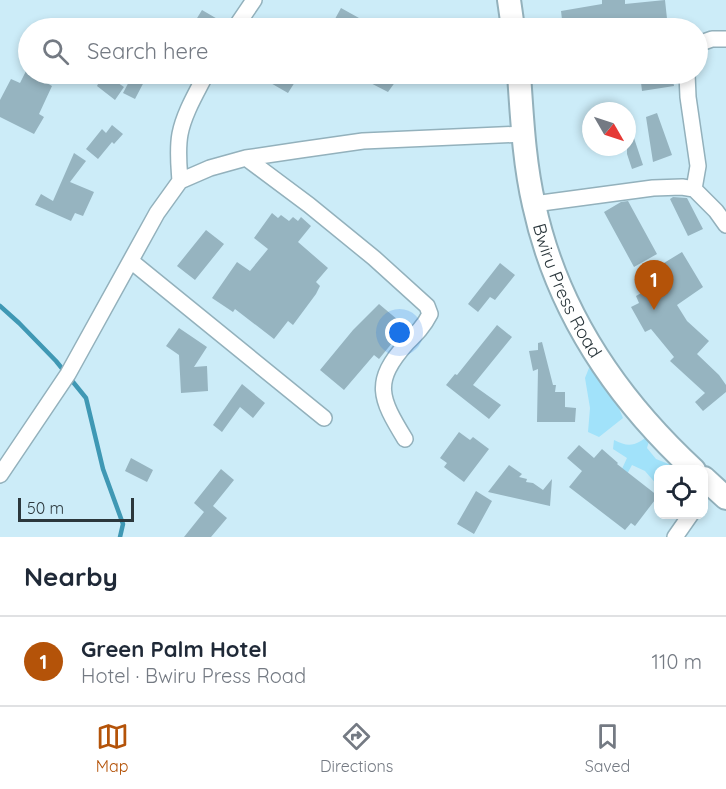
<!DOCTYPE html>
<meta charset="utf-8">
<style>
body{margin:0;font-family:Quicksand,sans-serif;background:#f2f2f3;color:#1f2937}
.controls{position:absolute;right:18px;bottom:18px;display:grid;overflow:hidden;border-radius:12px;box-shadow:0 3px 9px #0003}
.controls button{width:54px;height:54px;display:grid;place-items:center;padding:0;border:0;border-bottom:2px solid #e0e1e3;background:#fff;color:#1f2937;font:30px sans-serif}
.compass{position:absolute;left:582px;top:102px;width:54px;height:54px;border-radius:50%;background:#fff;box-shadow:0 3px 9px #0003;rotate:129deg}
.scale{position:absolute;left:18px;bottom:15px;width:116px;box-sizing:border-box;padding-left:6px;border:3px solid #2b373c;border-top:0;font-size:16px;line-height:21px;white-space:nowrap;color:#2b373c;-webkit-text-stroke:4px #ccecf8;paint-order:stroke}
.you{position:absolute;left:400px;top:333px;width:21px;height:21px;margin:-15px;border:4px solid #fff;border-radius:50%;background:#1a73e8;box-shadow:0 0 0 9px #1a73e833}
.badge{display:grid;place-items:center;width:39px;height:39px;border-radius:50%;background:#b45309;color:#fff;font-size:20px;font-weight:700}
.pin{position:absolute;translate:-50% -50px;filter:drop-shadow(0 2px 3px #0008)}
.pin::after{content:'';position:absolute;top:32px;width:21px;height:18px;background:inherit;clip-path:polygon(0 0,100% 0,50% 100%)}
.list{margin:0;padding:0;list-style:none}
h2{display:flex;justify-content:space-between;align-items:center;height:78px;margin:0;padding:0 24px;font-size:26px}
h2 small{font-size:20px;font-weight:400;color:#747a83}
.list li{display:grid;grid-template-columns:39px 1fr auto;gap:18px;align-items:center;box-sizing:border-box;height:90px;padding:0 24px;border-top:2px solid #e0e1e3}
.list b{display:block;font-size:22px;white-space:nowrap}
.list p{margin:0;font-size:20px;white-space:nowrap;color:#747a83}
.list em{font-size:20px;font-style:normal;color:#747a83}
.icon{flex:none;width:33px;height:33px;fill:none;stroke:currentColor;stroke-width:2;stroke-linecap:round;stroke-linejoin:round}
.map{position:relative;flex:none;width:726px;height:537px;overflow:hidden}
.search{position:absolute;background:#fff;box-shadow:0 3px 9px #0003;left:18px;right:18px;top:18px;height:66px;display:flex;align-items:center;gap:15px;box-sizing:border-box;padding:0 21px;border-radius:33px;color:#747a83;font-size:22px}
.sheet{height:168px;background:#fff}
nav{display:flex;justify-content:space-around;align-items:center;box-sizing:border-box;height:84px;border-top:2px solid #e0e1e3;background:#fff;font-size:16px;color:#747a83}
nav a{display:grid;justify-items:center;gap:3px}
nav .on{color:#b45309}
.map>svg:first-child{display:block}
.green{fill:#a1e2fa}
.lines{fill:none;stroke-linecap:round;stroke-linejoin:round}
.stream{stroke:#3f98b4;stroke-width:4.5}
.building{fill:#96b4c0}
.street-casing{stroke:#93b1bc;stroke-width:18}
.secondary-casing{stroke:#93b1bc;stroke-width:26}
.street{stroke:#fff;stroke-width:15}
.secondary{stroke:#fff;stroke-width:22}
.labels{text-anchor:middle;stroke-width:4.5;stroke-linejoin:round;paint-order:stroke}
.street-label{font-size:18px;fill:#2b373c;stroke:#ccecf8}
</style>
<div class="map">
<svg width="726" height="537" viewBox="0 0 726 537">
<rect width="100%" height="100%" fill="#ccecf8"/>
<!-- green -->
<path class="green" d="M591 363 602 385 615 399 623 418 599 437 588 432 590 408 585 378Z
M651 434 647 448 656 459 671 465 674 469 658 470V486L645 471 632 465 619 489 621 471 627 458 613 449 614 440C631 449 637 444 651 434Z"/>
<g class="lines">
<!-- stream -->
<path class="stream" d="M0 306 19 323 56 361 86 398 103 469 123 524 120 537"/>
</g>
<!-- building -->
<path class="building" d="M602 0H625V4L665 0 668 28H563L561 11 602 4Z
M341 8 377 28H330Z
M202 10 226 24 225 28H191Z
M26 71 52 86 39 114 44 117 34 134 0 117V100L11 79 20 83Z
M81 74H105L124 87 115 100 97 86 98 84Z
M133 74 146 78 135 99 123 93Z
M255 74H300L288 93Z
M353 74H401L388 92Z
M640 74H672L674 86 642 91Z
M657 113 672 155 653 162 646 117Z
M629 123 643 165 632 169 627 154V124Z
M112 125 123 134 114 144 112 142 98 159 86 149 102 129 106 133Z
M74 153 86 161 70 182 94 192 83 216 75 213 71 221 35 205 41 194 53 201Z
M673 197 687 198 703 229 688 236 670 199Z
M628 201 657 254 634 267 604 212 621 202Z
M272 213 278 218 281 215 289 221 293 217 298 221 301 217 311 226 298 242 328 268 316 282 320 286 316 294 293 325 288 321 274 339 235 309 233 312 212 298 237 262 250 271 268 249 254 238Z
M206 230 224 244 195 280 177 266Z
M682 252 703 287 677 305 687 321 709 341 697 354 719 375 726 385V392L703 411 695 402 705 393 670 361 674 357 651 329 645 332 631 307 639 303 636 296 661 282 654 269Z
M500 263 515 275 495 300 490 297 478 312 468 304Z
M379 304 398 320 389 331 397 337 379 359 374 355 344 390 320 370 353 330Z
M497 325 512 337 473 385 501 405 489 419 446 385 455 374 457 375Z
M179 328 207 347 194 367 207 366 208 391 181 393 179 355 166 346Z
M542 342 553 385H556L555 392H565V407L576 408 575 422H537L538 369 533 371 529 351 538 350V343Z
M242 384 265 403 253 418 240 407 222 432 213 425Z
M459 432 470 440 473 437 489 449 464 482 444 467 447 463 440 458Z
M579 445 594 458 602 449 618 463 617 464 658 496 635 526 631 523 625 530 569 487 582 471 567 458Z
M131 458 153 470 147 482 125 471Z
M509 465 522 474 519 477 527 479 526 482 533 483 543 490 552 479 550 506 488 492Z
M221 469 234 480 213 506 227 518 211 537H184L204 512 194 503Z
M476 491 492 501 474 534 457 524Z"/>
<g class="lines">
<defs>
<path id="street" d="M235 28 254 0
M698 44 712 39H726
M687 74 688 97 698 166 694 189
M246 158 309 205 374 258 427 306 430 314C424 326 416 334 407 343 372 382 380 398 405 439
M180 181C179 166 177 150 180 134 184 113 197 92 206 74
M534 204 653 188 682 187 694 189 716 211 726 225
M131 261 324 418
M0 475 68 374 157 213 180 181 210 168 246 158 300 150 363 141 524 134
M675 537 691 514"/>
<g id="secondary">
<path d="M509 0 513 28"/>
<path id="s1" d="M519 74C522 117 524 162 534 205 557 311 615 397 694 470"/>
<path d="M704 478 726 498"/>
</g>
</defs>
<!-- street casing -->
<use href="#street" class="street-casing"/>
<!-- secondary casing -->
<use href="#secondary" class="secondary-casing"/>
<!-- street -->
<use href="#street" class="street"/>
<!-- secondary -->
<use href="#secondary" class="secondary"/>
</g>
<g class="labels">
<!-- street labels -->
<g class="street-label">
<text dy="6" stroke="none"><textPath href="#s1" startOffset="224">Bwiru Press Road</textPath></text>
</g>
</g>
</svg>
<div class="controls">
<button><svg class="icon" aria-label="locate" viewBox="0 0 24 24"><circle cx="12" cy="12" r="6"/><path d="M12 2v4M12 18v4M2 12h4M18 12h4"/></svg></button>
</div>
<svg class="compass" viewBox="-18 -18 36 36"><path d="M0-13l5 13h-10z" fill="#e53935"/><path d="M0 13l5-13h-10z" fill="#747a83"/></svg>
<div class="scale">50 m</div>
<div class="you"></div>
<div class="pin badge" style="left:654px;top:310px">1</div>
<div class="search"><svg class="icon" aria-label="search" viewBox="0 0 24 24"><circle cx="10" cy="10" r="6"/><path d="M15 15l6 6"/></svg>Search here</div>
</div>
<section class="sheet">
<h2>Nearby<small></small></h2>
<ul class="list">
<li><span class="badge">1</span><div><b>Green Palm Hotel</b><p>Hotel · Bwiru Press Road</p></div><em>110 m</em></li>
</ul>
</section>
<nav>
<a class="on"><svg class="icon" aria-label="map" viewBox="0 0 24 24"><path d="M3 6l6-2 6 2 6-2v14l-6 2-6-2-6 2zM9 4v14M15 6v14"/></svg>Map</a>
<a><svg class="icon" aria-label="directions" viewBox="0 0 24 24"><path d="M12 3l9 9-9 9-9-9zM9 14v-3h6M13 9l2 2-2 2"/></svg>Directions</a>
<a><svg class="icon" aria-label="saved" viewBox="0 0 24 24"><path d="M7 4h10v16l-5-4-5 4z"/></svg>Saved</a>
</nav>
